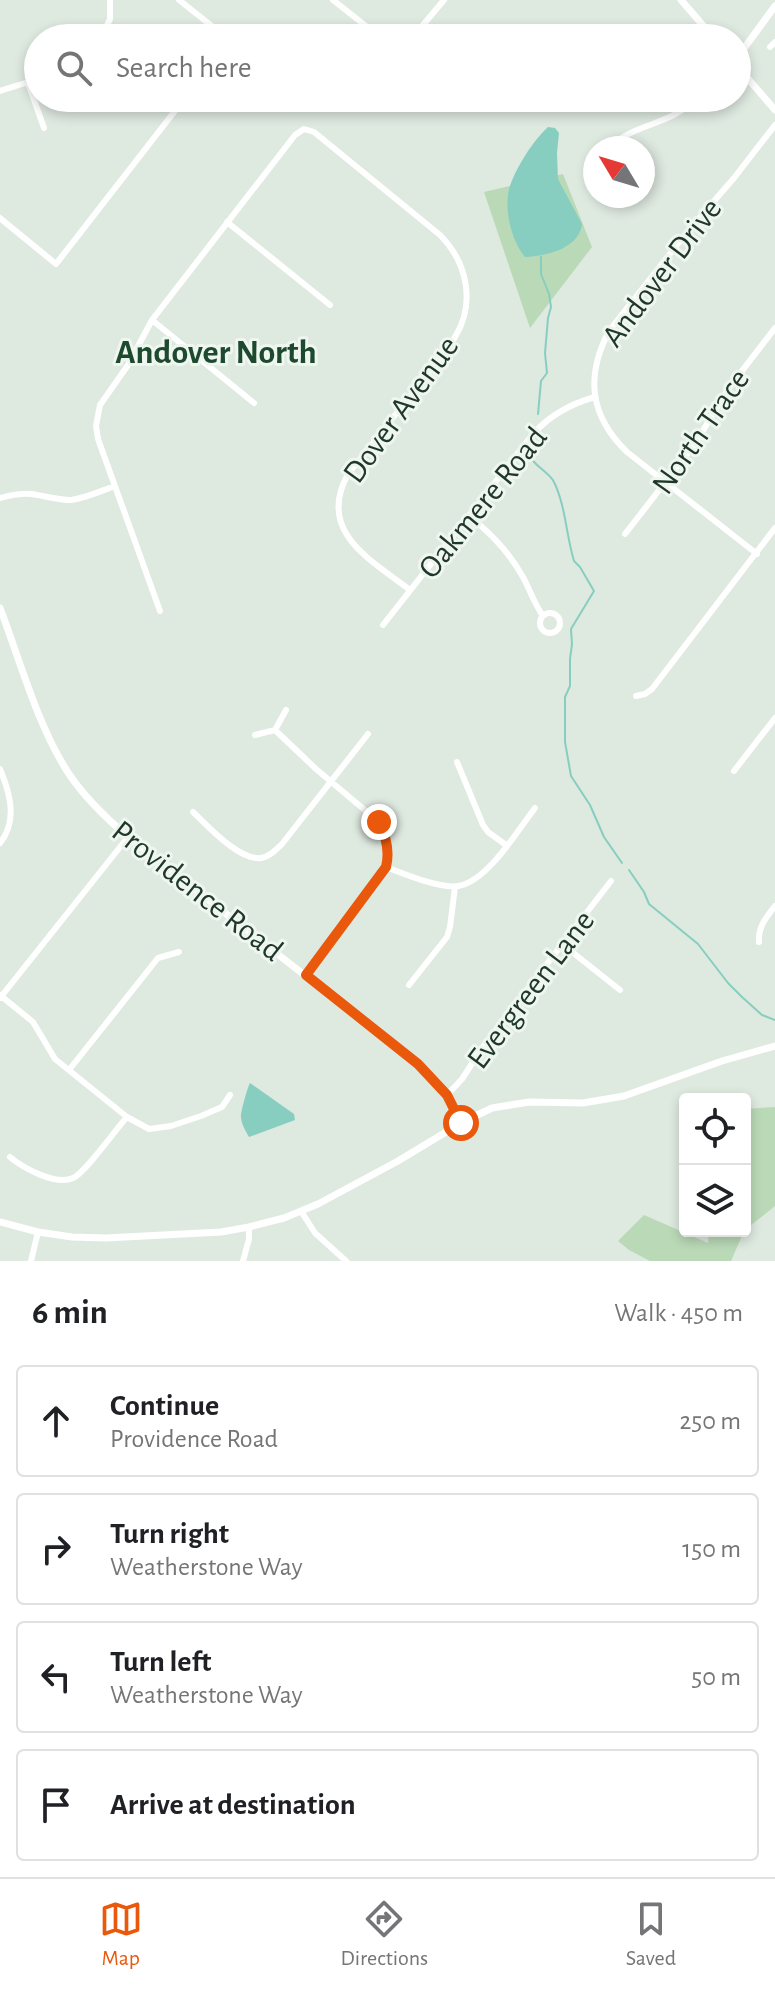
<!DOCTYPE html>
<meta charset="utf-8">
<style>
body{margin:0;font-family:"Alegreya Sans",sans-serif;background:#f6f6f6;color:#202124}
.controls{position:absolute;right:24px;bottom:24px;display:grid;overflow:hidden;border-radius:8px;box-shadow:0 4px 12px #0003}
.controls button{width:72px;height:72px;display:grid;place-items:center;padding:0;border:0;border-bottom:2px solid #e0e0e0;background:#fff;color:#202124;font:40px sans-serif}
.compass{position:absolute;left:583px;top:136px;width:72px;height:72px;border-radius:50%;background:#fff;box-shadow:0 4px 12px #0003;rotate:308deg}
.stop{position:absolute;width:24px;height:24px;margin:-18px;border:6px solid #ea580c;border-radius:50%;background:#fff}
.stop.end{background:#ea580c;border-color:#fff;box-shadow:0 2px 8px #0008}
.list{margin:0;padding:0;list-style:none}
h2{display:flex;justify-content:space-between;align-items:center;height:104px;margin:0;padding:0 32px;font-size:34px}
h2 small{font-size:26px;font-weight:400;color:#757577}
.list li{display:grid;grid-template-columns:52px 1fr auto;gap:24px;align-items:center;box-sizing:border-box;height:112px;margin:0 16px 16px;padding:0 16px;border:2px solid #e0e0e0;border-radius:8px}
.list b{display:block;font-size:30px;white-space:nowrap}
.list p{margin:0;font-size:26px;white-space:nowrap;color:#757577}
.list em{font-size:26px;font-style:normal;color:#757577}
.icon{flex:none;width:44px;height:44px;fill:none;stroke:currentColor;stroke-width:2;stroke-linecap:round;stroke-linejoin:round}
.map{position:relative;flex:none;width:775px;height:1261px;overflow:hidden}
.search{position:absolute;background:#fff;box-shadow:0 4px 12px #0003;left:24px;right:24px;top:24px;height:88px;display:flex;align-items:center;gap:20px;box-sizing:border-box;padding:0 28px;border-radius:44px;color:#757577;font-size:30px}
.sheet{height:616px;background:#fff}
nav{display:flex;justify-content:space-around;align-items:center;box-sizing:border-box;height:112px;border-top:2px solid #e0e0e0;background:#fff;font-size:22px;color:#757577}
nav a{display:grid;justify-items:center;gap:4px}
nav .on{color:#ea580c}
.map>svg:first-child{display:block}
.green{fill:#badab7}
.water{fill:#87cec0}
.lines{fill:none;stroke-linecap:round;stroke-linejoin:round}
.stream{stroke:#87cec0;stroke-width:2}
.minor{stroke:#fff;stroke-width:6}
.tertiary{stroke:#fff;stroke-width:7}
.route{stroke:#ea580c;stroke-width:10}
.labels{text-anchor:middle;stroke-width:6;stroke-linejoin:round;paint-order:stroke}
.street-label{font-size:32px;fill:#203829;stroke:#eef6ef}
.neighbourhood-label{font-size:34px;font-weight:bold;fill:#1d492f;stroke:#eef6ef}
</style>
<div class="map">
<svg width="775" height="1261" viewBox="0 0 775 1261">
<rect width="100%" height="100%" fill="#dee9e0"/>
<!-- green -->
<path class="green" d="M563 174 592 247 530 328 484 192Z
M775 1107V1206L745 1230V1109Z
M644 1215 708 1243 709 1231H744L731 1261H650L629 1250 618 1241Z"/>
<!-- water -->
<path class="water" d="M548 127 555 128 559 133 557 153 558 179 582 224C579 249 546 256 525 257 511 241 503 206 510 186 517 166 533 141 548 127Z
M250 1083 294 1114 295 1120 249 1137C246 1132 241 1123 241 1117 240 1114 248 1086 250 1083Z"/>
<g class="lines">
<!-- stream -->
<path class="stream" d="M538 414 541 381 547 373 545 353 548 318 551 307 549 294 541 274V257
M531 449 529 455C535 467 549 472 554 482 566 507 566 535 574 561L580 567 594 591 571 629 572 644 570 659V686L565 697V742L571 776 590 805 604 837 622 863
M629 870 644 892 649 904 698 944 728 983 742 997 762 1015 775 1020"/>
<!-- minor -->
<path class="minor" d="M179 0 227 38
M333 0 381 38
M101 38 110 19V0
M412 38 444 0
M770 47 775 42
M28 83 44 128
M0 91 38 79
M610 148C633 122 674 126 694 98
M611 196 612 201
M0 218 56 264 185 98
M227 222 330 305
M152 320 254 403
M0 498C11 495 21 493 32 494 45 496 58 500 71 500 86 498 101 491 115 486
M469 516C491 533 509 552 523 577 530 590 534 603 543 616
M625 534 695 444 728 389 775 328
M757 554 627 452C590 416 585 377 609 331L688 231 734 178 775 125
M160 611 98 439 96 426 100 405 128 365 152 320 295 135 304 129 314 132 440 235C467 262 476 303 455 337 444 356 427 373 414 391 392 419 370 447 348 474 316 532 371 560 410 590
M540 623a10 10 0 1 1 20 0a10 10 0 1 1-20 0Z
M383 625 533 434C550 415 570 404 595 397
M636 696 645 694 652 689 775 528
M275 730 316 769 379 822 386 835 387 844 386 867 306 975
M255 735 275 730 286 710
M457 762 483 825 488 832 506 845
M0 769C10 793 18 821 0 843
M734 771 775 718
M193 812C207 825 239 861 261 858 269 857 276 850 282 844L368 734
M386 867C404 874 440 889 458 886 487 882 518 830 535 808
M759 942C758 926 766 918 775 906
M562 944 620 990
M409 985 447 937 450 927 455 887
M0 995 33 1022 55 1059 127 1117 149 1129 171 1126 201 1116 222 1107 230 1095
M0 998 128 837
M69 1070 158 958 179 952
M447 1095 462 1079 482 1048 611 881
M10 1157C23 1168 56 1186 73 1178 85 1173 116 1129 127 1117
M301 1211 315 1233 346 1261
M31 1261 38 1232
M243 1261 249 1239V1227"/>
<!-- tertiary -->
<path class="tertiary" d="M681 0 714 38
M737 58 775 6
M737 66 775 110
M0 608C21 663 37 725 69 774 85 798 106 818 128 837L418 1064 447 1095 461 1123
M0 1222 38 1232 72 1237 106 1238 221 1232 249 1227 284 1218 318 1204 398 1161 461 1123 492 1108 529 1102 583 1103 624 1096 722 1061 775 1046"/>
</g>
<g class="lines">
<!-- route -->
<path class="route" d="M379 822C386 836 390 851 386 867L306 975 418 1064 447 1095 461 1123"/>
</g>
<g class="labels">
<!-- street labels -->
<g class="street-label">
<text transform="translate(661 272) rotate(-53)" y="11">Andover Drive</text>
<text transform="translate(400 409) rotate(-54)" y="11">Dover Avenue</text>
<text transform="translate(700 431) rotate(-55)" y="11">North Trace</text>
<text transform="translate(482 502) rotate(-51)" y="11">Oakmere Road</text>
<text transform="translate(198 890) rotate(38)" y="11">Providence Road</text>
<text transform="translate(530 989) rotate(-53)" y="11">Evergreen Lane</text>
</g>
<!-- neighbourhood labels -->
<g class="neighbourhood-label">
<text x="216" y="363">Andover North</text>
</g>
</g>
</svg>
<div class="controls">
<button><svg class="icon" aria-label="locate" viewBox="0 0 24 24"><circle cx="12" cy="12" r="6"/><path d="M12 2v4M12 18v4M2 12h4M18 12h4"/></svg></button>
<button><svg class="icon" aria-label="layers" viewBox="0 0 24 24"><path d="M12 4l9 5-9 5-9-5zM3 14l9 5 9-5"/></svg></button>
</div>
<svg class="compass" viewBox="-18 -18 36 36"><path d="M0-13l5 13h-10z" fill="#e53935"/><path d="M0 13l5-13h-10z" fill="#757577"/></svg>
<div class="stop" style="left:461px;top:1123px"></div>
<div class="stop end" style="left:379px;top:822px"></div>
<div class="search"><svg class="icon" aria-label="search" viewBox="0 0 24 24"><circle cx="10" cy="10" r="6"/><path d="M15 15l6 6"/></svg>Search here</div>
</div>
<section class="sheet">
<h2>6 min<small>Walk · 450 m</small></h2>
<ul class="list">
<li><svg class="icon" aria-label="ahead" viewBox="0 0 24 24"><path d="M12 20V5M6 11l6-6 6 6"/></svg><div><b>Continue</b><p>Providence Road</p></div><em>250 m</em></li>
<li><svg class="icon" aria-label="right" viewBox="0 0 24 24"><path d="M7 20v-9h11M14 6l5 5-5 5"/></svg><div><b>Turn right</b><p>Weatherstone Way</p></div><em>150 m</em></li>
<li><svg class="icon" aria-label="left" viewBox="0 0 24 24"><path d="M17 20v-9H6M10 6l-5 5 5 5"/></svg><div><b>Turn left</b><p>Weatherstone Way</p></div><em>50 m</em></li>
<li><svg class="icon" aria-label="arrive" viewBox="0 0 24 24"><path d="M6 21V4h12l-3 4 3 4H6"/></svg><div><b>Arrive at destination</b></div></li>
</ul>
</section>
<nav>
<a class="on"><svg class="icon" aria-label="map" viewBox="0 0 24 24"><path d="M3 6l6-2 6 2 6-2v14l-6 2-6-2-6 2zM9 4v14M15 6v14"/></svg>Map</a>
<a><svg class="icon" aria-label="directions" viewBox="0 0 24 24"><path d="M12 3l9 9-9 9-9-9zM9 14v-3h6M13 9l2 2-2 2"/></svg>Directions</a>
<a><svg class="icon" aria-label="saved" viewBox="0 0 24 24"><path d="M7 4h10v16l-5-4-5 4z"/></svg>Saved</a>
</nav>
